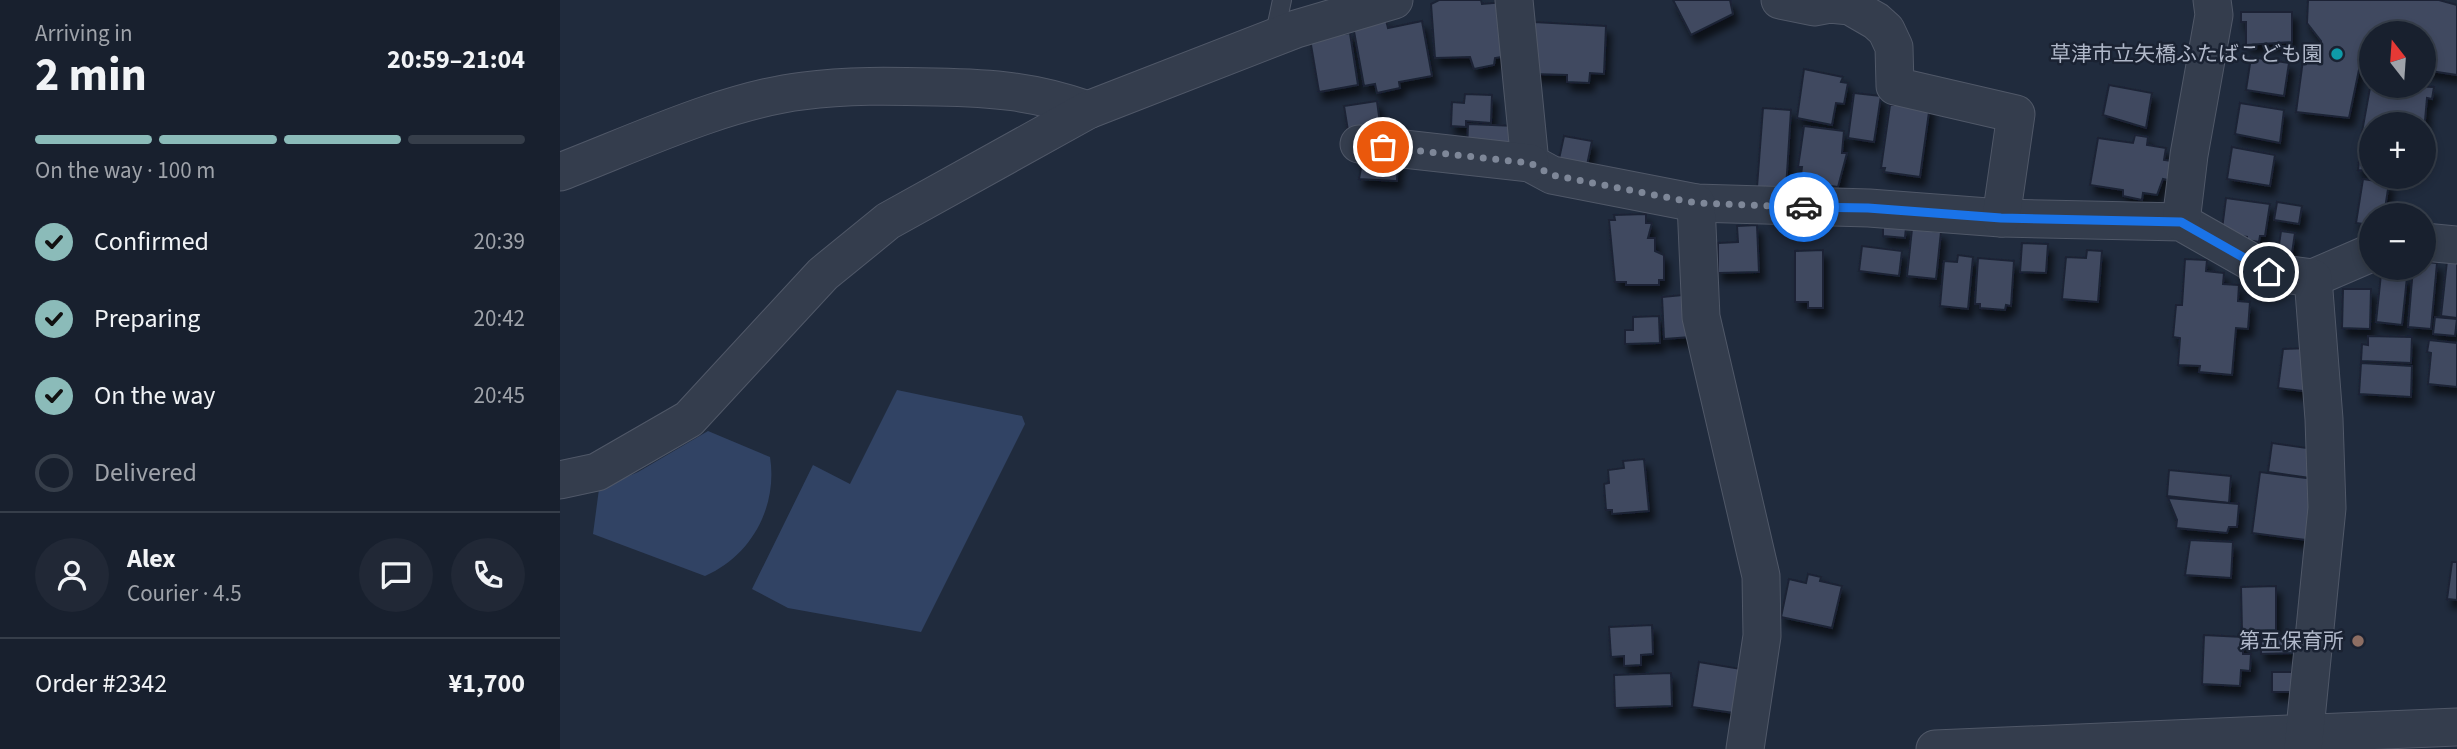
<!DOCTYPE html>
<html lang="en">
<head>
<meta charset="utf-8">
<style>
  body { margin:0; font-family:"Source Sans 3","Noto Sans JP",sans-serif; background:#212836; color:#f1f3f6; height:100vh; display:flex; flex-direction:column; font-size:26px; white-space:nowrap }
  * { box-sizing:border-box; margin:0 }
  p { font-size:23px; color:#9fa3aa }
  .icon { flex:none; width:38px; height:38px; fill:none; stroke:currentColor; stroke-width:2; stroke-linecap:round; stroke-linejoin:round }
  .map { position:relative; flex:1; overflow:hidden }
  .side { display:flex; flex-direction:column; background:#18202e; width:560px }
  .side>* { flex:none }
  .needle { width:46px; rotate:343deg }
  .tools { position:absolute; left:1799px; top:21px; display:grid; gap:14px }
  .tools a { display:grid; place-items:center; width:77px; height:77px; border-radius:50%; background:#18202e; box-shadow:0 4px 10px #0003,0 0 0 2px #363e4a; font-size:35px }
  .pin { position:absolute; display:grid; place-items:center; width:60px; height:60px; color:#fff; margin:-30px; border:4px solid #fff; border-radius:50%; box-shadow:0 2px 7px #0007 }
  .courier { position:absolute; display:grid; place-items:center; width:70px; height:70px; margin:-35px; border:5px solid #1a73e8; border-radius:50%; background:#fff; color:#222; box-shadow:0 2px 9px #0007 }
  .head em { font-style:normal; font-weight:700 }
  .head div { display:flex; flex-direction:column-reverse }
  .head { display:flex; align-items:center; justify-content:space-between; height:119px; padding:0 35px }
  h1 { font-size:46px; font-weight:700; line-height:52px }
  .bar { display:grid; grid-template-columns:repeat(4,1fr); gap:10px 7px; align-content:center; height:84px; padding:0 35px }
  .bar i { height:9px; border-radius:5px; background:#363e4a }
  .bar .selected { background:#8bbbb9 }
  .bar p { grid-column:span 4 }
  .line { display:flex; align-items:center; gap:18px; padding:0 35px; border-top:2px solid #363e4a }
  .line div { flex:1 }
  .round { display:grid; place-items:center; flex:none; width:74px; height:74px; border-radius:37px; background:#212836 }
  ol { padding:0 35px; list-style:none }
  li { display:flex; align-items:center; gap:21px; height:77px }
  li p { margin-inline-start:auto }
  li .icon { padding:7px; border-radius:50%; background:#8bbbb9; color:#111; stroke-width:4 }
  li:last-child { color:#9fa3aa }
  li i { width:38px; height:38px; border:4px solid #363e4a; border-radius:50% }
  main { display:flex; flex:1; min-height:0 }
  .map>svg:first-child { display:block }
</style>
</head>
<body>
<main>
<section class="side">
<div class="head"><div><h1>2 min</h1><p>Arriving in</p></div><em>20:59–21:04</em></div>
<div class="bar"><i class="selected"></i><i class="selected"></i><i class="selected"></i><i></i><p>On the way · 100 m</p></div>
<ol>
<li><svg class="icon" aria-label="check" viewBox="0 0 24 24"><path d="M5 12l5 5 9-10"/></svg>Confirmed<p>20:39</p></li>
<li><svg class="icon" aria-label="check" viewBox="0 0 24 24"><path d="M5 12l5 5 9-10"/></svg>Preparing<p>20:42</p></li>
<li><svg class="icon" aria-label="check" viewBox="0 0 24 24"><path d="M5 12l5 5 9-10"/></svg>On the way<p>20:45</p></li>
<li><i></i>Delivered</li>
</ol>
<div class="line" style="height:126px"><a class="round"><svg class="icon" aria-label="person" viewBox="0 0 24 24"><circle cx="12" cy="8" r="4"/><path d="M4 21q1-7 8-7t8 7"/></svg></a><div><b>Alex</b><p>Courier · 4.5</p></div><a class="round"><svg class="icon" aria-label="chat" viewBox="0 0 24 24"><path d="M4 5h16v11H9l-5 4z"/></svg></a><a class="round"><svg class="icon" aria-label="phone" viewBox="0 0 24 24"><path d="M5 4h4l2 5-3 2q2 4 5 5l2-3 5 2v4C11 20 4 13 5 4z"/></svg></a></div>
<div class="line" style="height:91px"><div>Order #2342</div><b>¥1,700</b></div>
</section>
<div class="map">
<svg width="1897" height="749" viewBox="0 0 1897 749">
  <defs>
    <filter id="shadow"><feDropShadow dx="4.5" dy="8" stdDeviation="3.5" flood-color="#0009"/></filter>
  </defs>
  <rect width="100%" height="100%" fill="#202b3d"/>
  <!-- water -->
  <g fill="#314364">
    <path d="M337,390l125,26 3,8 -104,208 -133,-24 -36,-19 61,-124 37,19z"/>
    <path d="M148,431l62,26c8,50 -19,99 -65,119l-112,-42 6,-45 39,-17z"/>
  </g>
  <!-- building -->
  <g fill="#3f4a60" stroke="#1c2434" stroke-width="2" filter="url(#shadow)">
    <path d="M879,0h42l1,4 23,-2 2,54 -12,2 -1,7 -20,4 -4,-12 -35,1 -4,-54z"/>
    <path d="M1113,0h57l3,14 -42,21z"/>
    <path d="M1748,0h131l18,5v70l-33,-5v-37h-53v28l-10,-1 -12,58 -53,-6 9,-67 16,3v-7l-14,-18z"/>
    <path d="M1681,12h51v30l-46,3v-23h-5z"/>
    <path d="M826,20l2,8 34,-7 10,55 -33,6 1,6 -23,5 -2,-9 -11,2 -11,-60z"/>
    <path d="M974,22l72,4 -2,48 -14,-1 -1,10 -22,-1v-7l-35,-1z"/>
    <path d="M790,33l8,52 -39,7 -9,-53z"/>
    <path d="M1691,57l38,6 -5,33 -38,-6z"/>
    <path d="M1244,69l39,8 -2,5 7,1 -4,21 -8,-1 -4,22 -35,-7z"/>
    <path d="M1811,82v4l36,6 1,-6 26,1 -2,12 -5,-1 -3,34v-8h-53v9l-9,-1z"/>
    <path d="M1549,85l43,8 -6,35 -43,-13z"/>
    <path d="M1294,93l27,3 -7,46 -26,-4z"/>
    <path d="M905,94l27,1 -1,28 -25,-2v6l-15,-1 1,-24 12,1z"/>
    <path d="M1336,100l34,5 -10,72 -36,-5 1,-4h-4l9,-63h5z"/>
    <path d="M817,101l5,37 -32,5 -6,-37z"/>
    <path d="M1680,103l44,7 -4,33 -45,-9z"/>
    <path d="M1203,108l28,2 -5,79 -29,-2z"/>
    <path d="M908,124l48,2 -1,28 -48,-2z"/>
    <path d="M1244,126l40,5 -2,22h5l-9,34 -38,-5 2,-15h-4z"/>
    <path d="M1575,135l13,2 -1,8 19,3 -2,12 15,2 -3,20 -13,-3 -6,16 -14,-2 -1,7 -19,-4v-6l-33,-5 8,-47 35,5z"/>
    <path d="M1004,136l28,5 -5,24 -28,-6z"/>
    <path d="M1801,145l10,1v25l-13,-1z"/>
    <path d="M1672,147l43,8 -5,31 -43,-7z"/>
    <path d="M804,151l34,9 -1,21 -38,-2z"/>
    <path d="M1803,179l26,4 -5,32h-13v10l-15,-2z"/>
    <path d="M1666,198l44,6 -5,32h-5l-1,6 -12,-2v-3l-16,-2 -9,-6z"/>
    <path d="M1717,202l25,4 -3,18 -25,-4z"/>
    <path d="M1086,214v9h6l-4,15h7v13l9,4v25h-5v5h-33v-3h-11l-6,-62h6l-1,-5z"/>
    <path d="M1197,225l2,47 -41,1v-30l20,-1 -1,-16z"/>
    <path d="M1323,225l23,2 -1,11 -22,-2z"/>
    <path d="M1352,229l29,3 -5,47 -29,-3z"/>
    <path d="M1721,231l14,2 -4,27 -14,-2z"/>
    <path d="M1462,243l26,1 -2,29 -26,-1z"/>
    <path d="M1302,246l40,5 -3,25 -40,-5z"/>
    <path d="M1263,250v58h-15v-6h-13v-51z"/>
    <path d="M1527,250l15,1 -4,51 -36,-3 4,-42 20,1z"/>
    <path d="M1398,255l15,2 -5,52 -28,-3 4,-45 13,1z"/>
    <path d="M1418,258l36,3 -3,45 -5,-1 -1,5 -25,-2v-4h-5z"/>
    <path d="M1625,259l22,1 -1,11 18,2 -1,11 16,1 -1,16 12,1 -2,27 -12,-1 -4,47 -33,-3 1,-6 -22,-1 2,-27 -7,-1 3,-32h6z"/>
    <path d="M1887,261l10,1v56l-16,-2z"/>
    <path d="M1866,262l11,1 -6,66 -23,-2 5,-59 12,1z"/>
    <path d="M1821,274l26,3 -5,48 -26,-3z"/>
    <path d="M1783,289h28l-1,40 -28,-1z"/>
    <path d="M1123,295l8,42 -27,2 -2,-42z"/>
    <path d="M1099,316l1,27 -35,1v-14h8v-13z"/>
    <path d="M1875,317l22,2 -2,17 -22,-2z"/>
    <path d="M1808,336l44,1 -1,26 -50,-2 1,-17 6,1z"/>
    <path d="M1869,340l28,3v44l-29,-3 3,-31 -4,-1z"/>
    <path d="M1749,348l2,44 -33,-4 5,-39z"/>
    <path d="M1801,363l51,3 -1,31 -52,-3z"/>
    <path d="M1712,443l42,6 -4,29 -42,-6z"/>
    <path d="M1084,459l5,52 -37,3v-4h-6l-2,-26 5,-1 -1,-13 16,-2 -1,-7z"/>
    <path d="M1609,470l62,6 -2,27 -62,-7z"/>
    <path d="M1700,472l54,7 -8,61 -54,-7z"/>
    <path d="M1608,498l71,6 -2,23h-8l-2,6 -51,-5 1,-8z"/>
    <path d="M1630,540l43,2 -2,36 -46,-3z"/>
    <path d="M1892,562h5v38l-10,-1z"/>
    <path d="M1248,574l13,3 -1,4 22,5 -10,42 -51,-11 8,-38 17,4z"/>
    <path d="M1716,586v44l-34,1 -1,-44z"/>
    <path d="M1092,625l1,29 -12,1v10l-17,1v-10l-13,1 -2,-30z"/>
    <path d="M1644,635l39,2v17h8l-1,17 -9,-1 -1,16 -38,-2z"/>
    <path d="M1736,636v17l-35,1v-17z"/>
    <path d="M1139,662l42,7 -7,44 -42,-6z"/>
    <path d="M1712,672h23l1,20h-24z"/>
    <path d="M1111,673l1,33 -57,2 -1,-33z"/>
  </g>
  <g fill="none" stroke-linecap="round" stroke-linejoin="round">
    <!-- service casing -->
    <g stroke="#505868" stroke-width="20">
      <path id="service" d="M714,38l8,-38"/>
    </g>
    <!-- minor casing -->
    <g stroke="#505868" stroke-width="39">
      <g id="minor">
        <path d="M954,0l16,163 22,12 144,28 173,5 132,10 180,4 88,50 44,6 58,-25"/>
        <path d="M1220,0l34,7 16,-3 20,2 26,15 10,9 8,17 1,39 121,28 -15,104"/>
        <path d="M799,144l171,19"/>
        <path d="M0,172c73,-28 166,-72 243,-81 44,-6 89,-5 133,-4 57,1 97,4 152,23"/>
        <path d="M1136,203l5,114 60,259 1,60 -17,113"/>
        <path d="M1621,222l8,-67 25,-140 -2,-15"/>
        <path d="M1864,242l33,3"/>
        <path d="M0,480l37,-8 92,-53 134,-145 65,-53 200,-111 208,-81 98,-29"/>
        <path d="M1375,749l522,-22"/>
        <path d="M1743,749l24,-241 -3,-89 -11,-141"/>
      </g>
    </g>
    <!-- service -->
    <use href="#service" stroke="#343d4d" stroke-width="18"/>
    <!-- minor -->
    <use href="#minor" stroke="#343d4d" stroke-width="37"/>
  </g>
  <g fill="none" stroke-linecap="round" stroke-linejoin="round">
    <!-- done -->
    <path stroke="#7e8798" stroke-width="7" stroke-dasharray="0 12.6" d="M823,147l147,16 22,12 144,28 108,4"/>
    <!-- route -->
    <path stroke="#1a73e8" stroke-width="9" d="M1244,207l64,1 133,10 180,4 88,50"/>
  </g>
  <!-- markers -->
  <circle fill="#0f9aa8" stroke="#1a2232" stroke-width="2.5" cx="1777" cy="54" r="7"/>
  <circle fill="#8d6e63" stroke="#1a2232" stroke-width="2.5" cx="1798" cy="641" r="7"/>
  <g text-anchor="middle" stroke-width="5" stroke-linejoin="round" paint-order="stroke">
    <!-- poi labels -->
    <g font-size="21" fill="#b0b8c9" stroke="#1a2232" text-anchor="end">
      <text x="1763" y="61">草津市立矢橋ふたばこども園</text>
      <text x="1784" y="648">第五保育所</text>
    </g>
  </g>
</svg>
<div class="tools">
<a><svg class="needle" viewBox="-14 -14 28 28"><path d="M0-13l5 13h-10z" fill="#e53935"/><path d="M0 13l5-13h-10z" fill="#9fa3aa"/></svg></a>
<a>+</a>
<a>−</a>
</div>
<div class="pin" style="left:823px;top:147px;background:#ea580c"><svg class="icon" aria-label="bag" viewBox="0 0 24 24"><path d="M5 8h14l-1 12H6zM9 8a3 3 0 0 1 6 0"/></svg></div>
<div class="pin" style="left:1709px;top:272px;background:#1f2937"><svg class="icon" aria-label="home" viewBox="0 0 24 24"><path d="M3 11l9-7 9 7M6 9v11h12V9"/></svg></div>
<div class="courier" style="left:1244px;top:207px"><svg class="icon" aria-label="car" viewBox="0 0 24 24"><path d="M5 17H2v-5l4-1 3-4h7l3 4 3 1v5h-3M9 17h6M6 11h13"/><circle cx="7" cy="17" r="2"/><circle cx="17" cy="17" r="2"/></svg></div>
</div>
</main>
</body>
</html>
